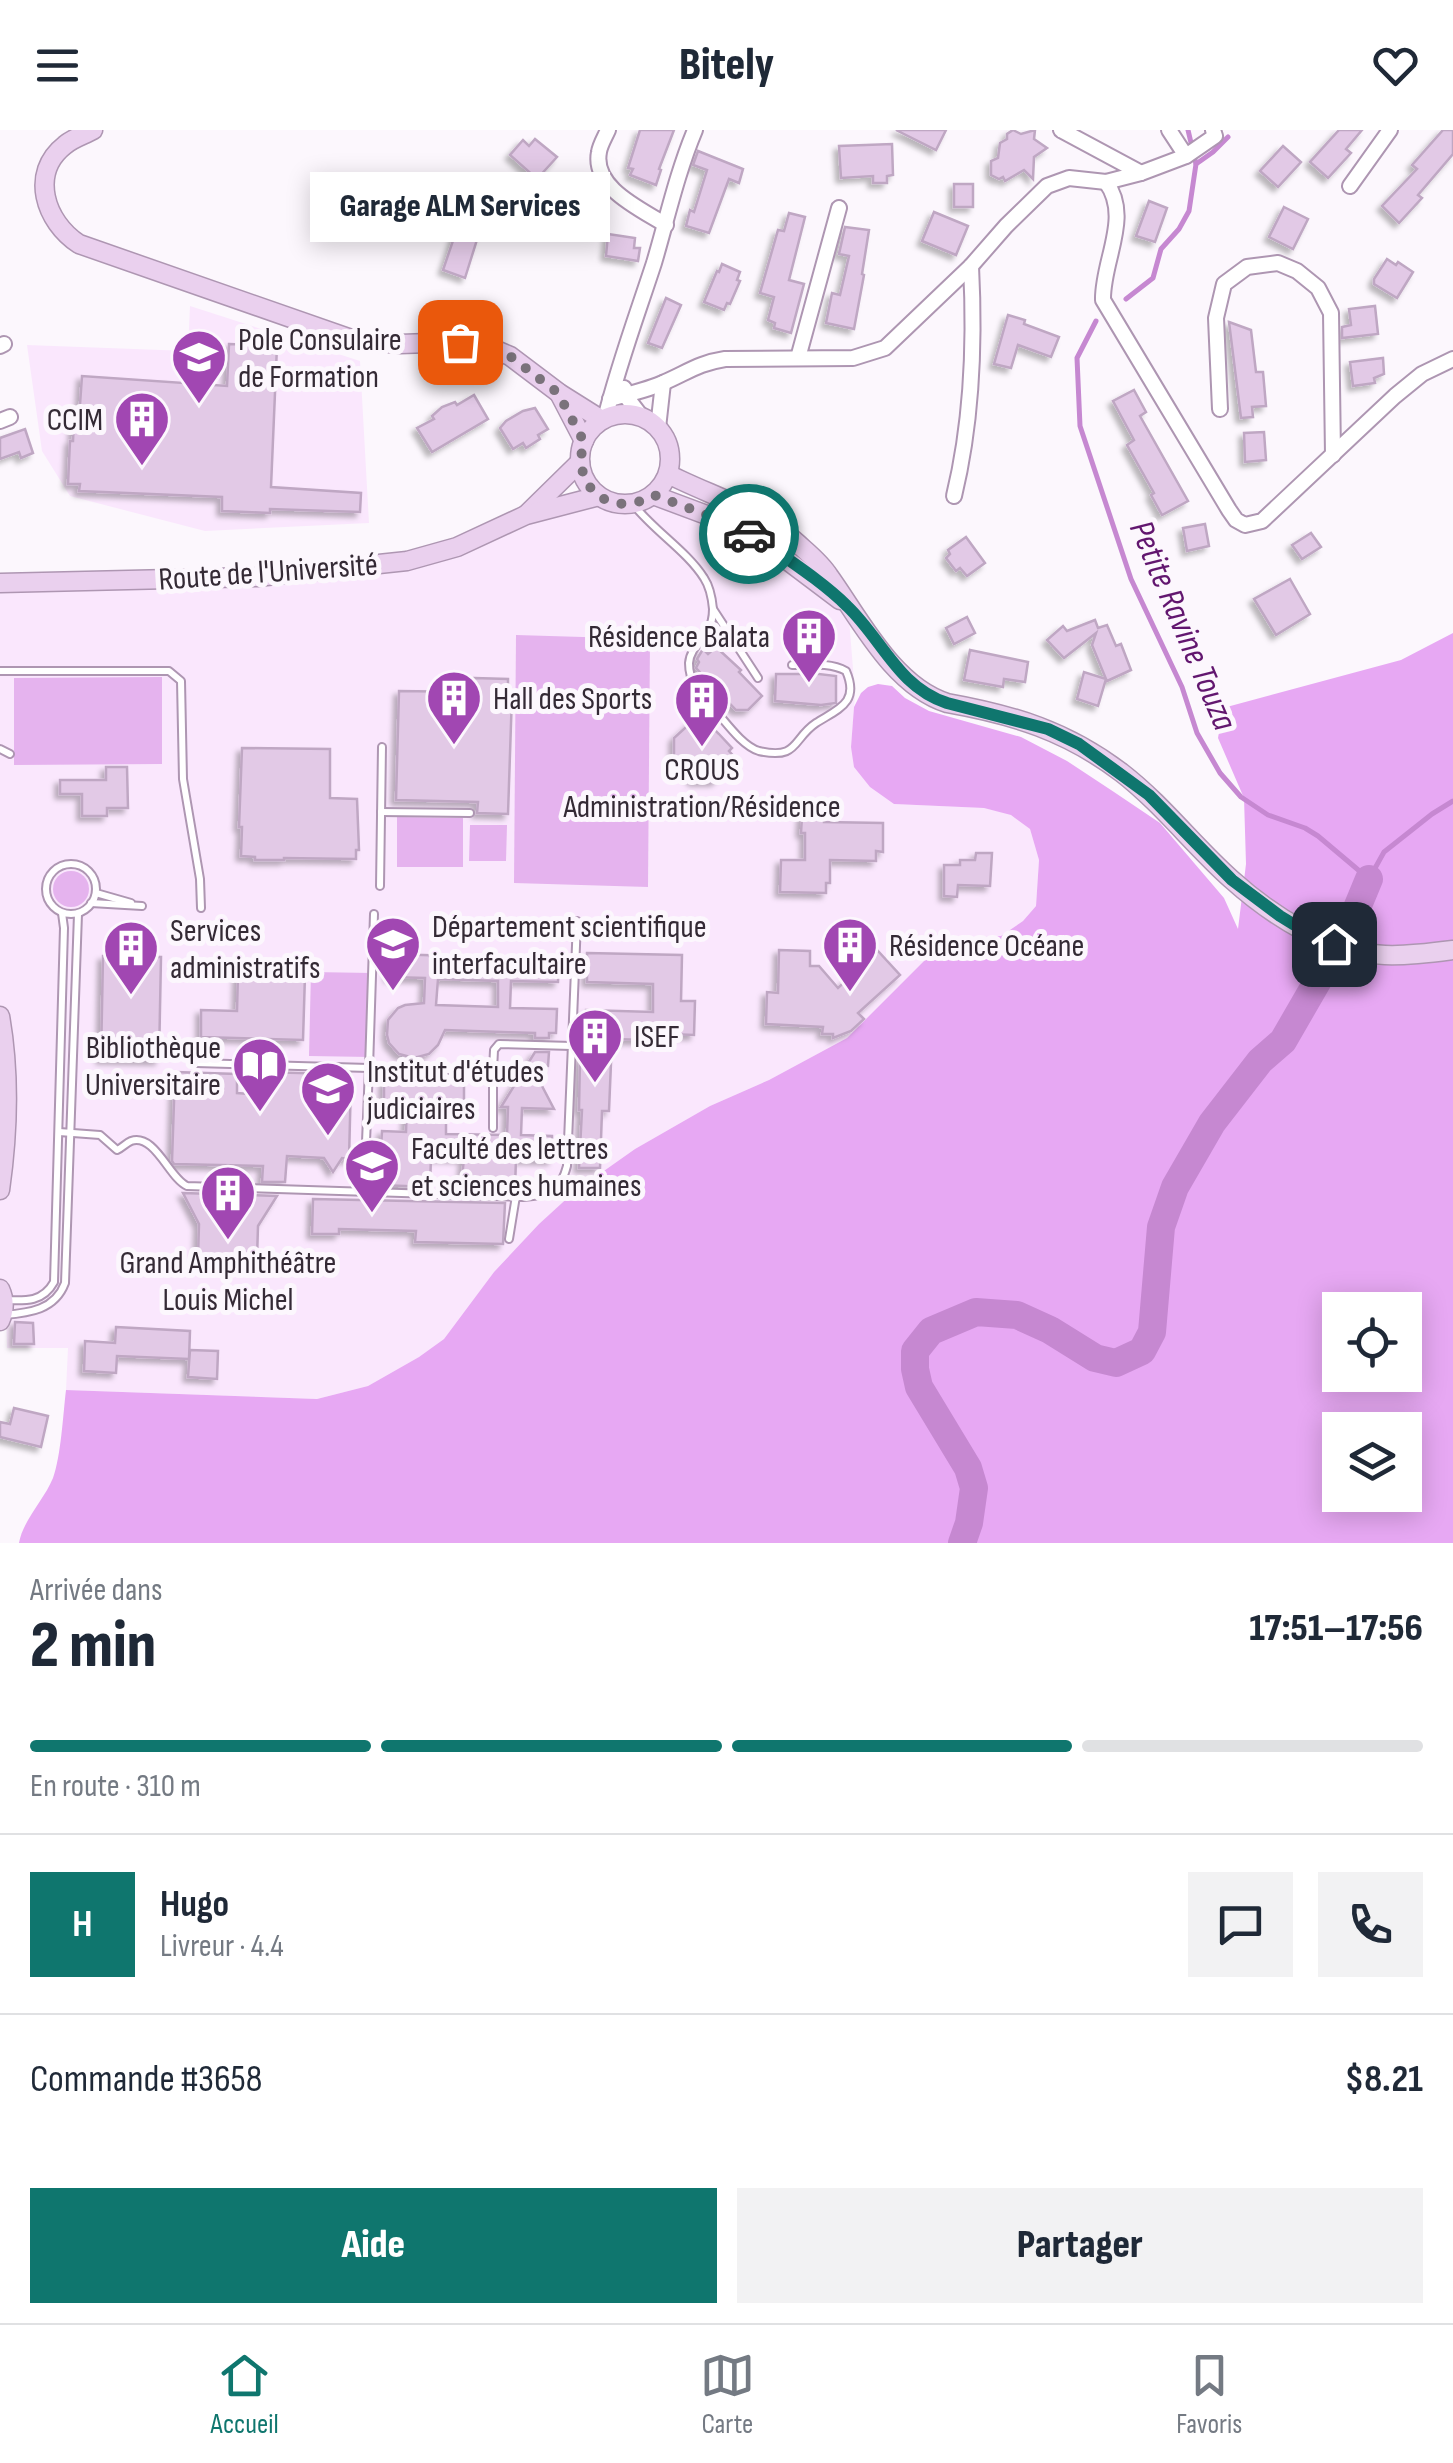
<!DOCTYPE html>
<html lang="fr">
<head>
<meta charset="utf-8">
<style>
  body { margin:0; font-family:"Sofia Sans Condensed",sans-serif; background:#f2f2f3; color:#1f2937; height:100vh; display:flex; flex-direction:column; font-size:38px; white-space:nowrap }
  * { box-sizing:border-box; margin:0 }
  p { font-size:32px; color:#747a83 }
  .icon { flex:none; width:55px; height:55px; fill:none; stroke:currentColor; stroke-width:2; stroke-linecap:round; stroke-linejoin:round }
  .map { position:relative; height:1413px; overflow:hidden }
  .panel { display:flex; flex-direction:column; background:#fff; flex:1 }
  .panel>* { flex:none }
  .buttons { position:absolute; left:1322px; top:1162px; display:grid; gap:20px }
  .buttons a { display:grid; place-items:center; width:100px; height:100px; border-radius:0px; background:#fff; box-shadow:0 5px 25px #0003; font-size:50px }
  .pin { position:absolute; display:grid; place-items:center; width:85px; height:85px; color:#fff; margin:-42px; border-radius:20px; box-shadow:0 5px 15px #0006 }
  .courier { position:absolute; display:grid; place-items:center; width:100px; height:100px; margin:-50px; border:8px solid #0f766e; border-radius:50%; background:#fff; color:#222; box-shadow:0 2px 12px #0007 }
  .bubble { position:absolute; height:70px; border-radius:0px; background:#fff; box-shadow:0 5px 25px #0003; font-size:32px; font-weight:800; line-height:70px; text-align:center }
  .overview em { font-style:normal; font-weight:800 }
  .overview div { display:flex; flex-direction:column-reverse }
  .overview { display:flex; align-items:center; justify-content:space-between; height:170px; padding:0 30px }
  h1 { font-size:65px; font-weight:800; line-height:75px }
  .bar { display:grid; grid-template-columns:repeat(4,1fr); gap:15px 10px; align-content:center; height:120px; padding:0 30px }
  .bar i { height:12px; border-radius:8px; background:#e0e1e3 }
  .bar .current { background:#0f766e }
  .bar p { grid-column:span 4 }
  .line { display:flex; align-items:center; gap:25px; padding:0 30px; border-top:2px solid #e0e1e3 }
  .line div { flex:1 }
  .round { display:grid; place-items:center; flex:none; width:105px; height:105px; border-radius:0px; background:#f2f2f3 }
  .cta { display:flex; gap:20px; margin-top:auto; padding:20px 30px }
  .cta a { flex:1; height:115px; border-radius:0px; background:#0f766e; color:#fff; font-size:40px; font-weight:800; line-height:115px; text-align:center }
  .cta a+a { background:#f2f2f3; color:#1f2937 }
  header { display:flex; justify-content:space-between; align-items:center; height:130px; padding:0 30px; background:#fff; font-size:45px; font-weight:800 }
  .tabs { display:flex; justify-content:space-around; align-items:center; height:140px; border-top:2px solid #e0e1e3; background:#fff; font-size:28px; color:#747a83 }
  .tabs a { display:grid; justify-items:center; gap:5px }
  .tabs .current { color:#0f766e }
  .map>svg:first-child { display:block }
</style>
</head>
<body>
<header><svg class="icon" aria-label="menu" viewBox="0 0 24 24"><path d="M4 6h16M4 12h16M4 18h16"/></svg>Bitely<svg class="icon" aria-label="heart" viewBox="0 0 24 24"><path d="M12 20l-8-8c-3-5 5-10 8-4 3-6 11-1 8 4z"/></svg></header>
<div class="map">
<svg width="1453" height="1413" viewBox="0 0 1453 1413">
  <defs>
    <filter id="shadow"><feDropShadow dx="-4.5" dy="4.5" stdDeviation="2.5" flood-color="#0004"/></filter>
  </defs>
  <rect width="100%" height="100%" fill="#fcf7fd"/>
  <!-- built -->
  <g fill="#fae7fd">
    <path d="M190,176l170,55 9,162 -164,8 -135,-35 -28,-45 -15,-106 161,6z"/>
    <path d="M653,365l75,28 120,83 7,88 -4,54 43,56 90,4 27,6 19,15 9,31 -3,46 -13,15 -22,15 -16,1 -59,22 -79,79 -78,42 -59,26 -75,43 -61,43 -35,32 -45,48 -50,67 -25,18 -51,29 -51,13 -251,-9 2,-42h-61l-1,-35 -6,-24v-697l256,-15 151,-16 119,-46 80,-15 18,5 9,-1z"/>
  </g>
  <!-- green -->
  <g fill="#e5b3ee">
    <path d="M516,505l134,4 -2,248 -134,-4z"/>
    <path d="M162,547v87l-148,1v-87z"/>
    <path d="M397,687l66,1v49h-66z"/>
    <path d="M470,695h37l-1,36h-37z"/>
    <circle cx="71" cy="759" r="18"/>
    <path d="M311,842l61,1 -2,84 -61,-1z"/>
  </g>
  <!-- forest -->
  <path fill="#e7a8f3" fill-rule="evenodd" d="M1453,503v910h-1434c4,-23 25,-43 34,-65 8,-22 10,-63 13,-88l251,9 51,-13 51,-29 25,-18 50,-67 45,-48 35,-32 61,-43 75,-43 59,-26 78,-42 79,-79 28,-14 31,-8 16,-1 22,-15 13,-15 3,-46 -9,-31 -19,-14 -27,-7 -90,-4 -24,-17 -16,-20 -3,-20 3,-40 7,-14 7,-6 10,-3 14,2 13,12 24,13 92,26 46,24 47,31 46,31 64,75 14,31 8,-65 -2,-66 -26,-60 5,-30 178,-48zM1340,1180h65v65h-65zM1340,1300h65v65h-65z"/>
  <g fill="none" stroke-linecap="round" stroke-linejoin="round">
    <!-- stream -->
    <g stroke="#c688d1" stroke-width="5">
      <path d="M1188,0l8,34"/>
      <path d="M1126,169l27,-21 8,-29 18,-20 10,-18 7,-47 17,-12 15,-15"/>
      <path d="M1096,191l-19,37 3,68 51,153 51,108 15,46 23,40 21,24 27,18 37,13 13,8 51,43 15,-27 48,-38 21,-13"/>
    </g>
    <!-- river -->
    <g stroke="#c688d1" stroke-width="28">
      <path d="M1357,778l12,-29"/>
      <path d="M962,1413l7,-20 5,-35 -6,-20 -49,-81 -4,-18v-18l16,-20 45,-19 41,3 33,15 45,28 21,5 26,-12 10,-19 9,-105 14,-40 37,-64 48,-62 23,-20 41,-71"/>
    </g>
  </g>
  <!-- building -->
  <g fill="#e2c9e6" stroke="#bfa7c3" stroke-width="2.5" fill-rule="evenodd" filter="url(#shadow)">
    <path d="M640,0h34l-15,39 2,1 -5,15 -26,-10 3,-6 -5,-1z"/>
    <path d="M896,0h50l-10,20z"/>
    <path d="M1013,0l8,4 14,-4 -1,9 13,9 -13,9 -1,22 -9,-9 -19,11 -2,-4 -4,2 -8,-4v-14l7,-3 2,-15 7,-4v-5z"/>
    <path d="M1339,0h23l-16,19 5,4 -23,25 -18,-16z"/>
    <path d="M1443,0h10v24l-35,41 4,3 -23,25 -17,-17 35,-37 -5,-4z"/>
    <path d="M535,9l22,18 -20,22 -27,-24 13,-15 6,6z"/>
    <path d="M892,14l1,31 -6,1v7h-14v-7l-32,2 -2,-32z"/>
    <path d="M1283,16l18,16 -23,25 -18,-16z"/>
    <path d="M698,21l45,18 -4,14 -10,-4 -20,54 -23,-7 4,-16 4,2 13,-42 -14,-5z"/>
    <rect x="954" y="54" width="19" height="23"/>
    <path d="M1149,71l18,7 -12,34 -19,-6z"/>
    <path d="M1284,77l24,12 -15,30 -24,-12z"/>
    <path d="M934,82l34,14 -12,29 -34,-14z"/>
    <path d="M789,83l16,4 -16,63 15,4 -13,49 -17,-5 1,-5 -7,-3 6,-23 -14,-4 18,-63 6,1z"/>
    <path d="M459,93l21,7 -15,48 -22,-8z"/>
    <path d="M845,97l24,3 -7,44 2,1 -10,54 -28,-6 6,-30 8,2 9,-39 -10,-2z"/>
    <path d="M608,104l27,4 -1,10h6l-2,13 -32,-5z"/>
    <path d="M1387,129l9,6 2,-3 15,10 -16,26 -23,-14v-5z"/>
    <path d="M722,134l18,8 -3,8 3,1 -10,23 -3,-1 -3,7 -20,-8 13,-31 2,1z"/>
    <path d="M666,168l15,7 -19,43 -14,-5z"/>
    <path d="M1375,176l3,28 -36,4v-11l9,-2 -2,-16z"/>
    <path d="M1008,185l17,5 -1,4 35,13 -8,20 -33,-12 -7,23 -17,-4z"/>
    <path d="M1229,192l22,8 5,42h7l3,34 -14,1 1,10 -12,1z"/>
    <path d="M229,214l48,2 -6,141 90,6 -1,19 -90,-3v4l-48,-2v-14l-143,-6 1,-7h-12l2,-43h3l1,-22h5l3,-43 145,10z"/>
    <path d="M1383,228l1,16 -10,4 1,5 -22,3 -3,-24z"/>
    <path d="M1134,260l12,22 -6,4 48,85 -26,14 -11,-20 3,-2 -27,-48 7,-5 -21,-39z"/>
    <path d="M474,265l14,24 -56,33 -15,-24 17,-9 -2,-3 10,-9 13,-5 2,3z"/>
    <path d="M535,278l13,21 -10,6 2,4 -14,9 -3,-5 -10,6 -13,-21 6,-7 17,-10z"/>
    <path d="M25,299l8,24 -12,5 -2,-6 -19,7v-21z"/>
    <path d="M1264,302l2,28 -21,2 -1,-29z"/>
    <path d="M1205,394l4,22 -22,5 -4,-23z"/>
    <path d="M1311,403l10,14 -19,12 -10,-14z"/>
    <path d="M966,407l19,26 -18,13 -7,-8 -4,3 -10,-13 4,-4 -2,-4z"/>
    <path d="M1290,449l20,35 -34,21 -22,-36z"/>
    <path d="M967,487l8,16 -21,11 -8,-16z"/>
    <path d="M1095,490l3,8 9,-3 9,21 5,-2 10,26 -24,11 -1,-2 -8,27 -21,-7 7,-27 22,7 -14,-34 4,-12 -32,25 -17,-18 16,-14 4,5z"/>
    <path d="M716,517l25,23 -2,2 23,24 -14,14h-12l-40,-42 3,-6 -2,-3 6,-10 5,5z"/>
    <path d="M970,520l58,12 -3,20 -21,-3 -1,8 -39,-7z"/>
    <path d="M802,542l34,4v27l-15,2 -46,-4 1,-27h26z"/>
    <path d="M474,548l34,1v15h4l-4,120 -31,-1 1,-11 -82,-2 3,-109 74,1z"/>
    <path d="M697,587l10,10 3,-2 9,9 13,14 -3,3 9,10 -23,20h-21l-20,-22v-21z"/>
    <path d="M242,618l88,1v49l27,1 2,51h-3v9l-72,-1v2h-29v-3l-14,-1 1,-29h-3z"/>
    <path d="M106,637h21l1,41h-21v8h-25v-22h-22v-14h46z"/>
    <path d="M805,683h19v9l59,1v29l-7,-1v10l-46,-1v23h-4v10l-46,-1 1,-32h24v-27h-4l1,-17h3z"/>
    <path d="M976,723h16l-2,33 -32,-1 -1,12 -13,-1v-31h16v-5h15z"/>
    <path d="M779,820l31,1v15h9l19,22 40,-37 22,24 -42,38 6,6 -13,12 -18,7v-4h-11l1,-7 -57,-3 1,-32 11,1z"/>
    <path d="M587,823l95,2 -1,46h14l-1,34 -24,-1v3h-20v3l-38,-1 -3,72h-7l-2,57h-21l3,-58h-3l1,-52h5l1,-48 67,2v-28l-66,-2z"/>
    <path d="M389,824l170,5 -1,23 -47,-1 -1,27 47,1 -1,24h-7v5h-14v-5l-90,-3 -7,15 -9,9 -15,4 -15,-4 -10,-11 -2,-8 1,-15 10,-12 7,-3 19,-2 1,-25 -36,-1zM438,849l60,2v26l-62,-2z"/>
    <path d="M103,826l58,1 -2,103 -58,-1z"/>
    <path d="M238,843l67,2 -2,65 -102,-3v-27l36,1z"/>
    <path d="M535,922h14l-1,14 -17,-1 23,44 -32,-1 -1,27 31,1v24l-36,-1 -1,29h-54l3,-30 -33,-1 -1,30 -51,-2 3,-54 24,1 1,-28h-23v-23l80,2v23l-18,-1v29l61,1 1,-28h-7z"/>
    <path d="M175,942l62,2v19l26,2v-23l73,2v6h15l-2,79 -7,-1 -9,14 -9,-14 -37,-2 -2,26h-23l1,-16 -89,-2 -2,-3z"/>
    <path d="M183,1063l94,3 -19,30 -1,33h-20l-3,5 -14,-2 -2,-4h-20l1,-34z"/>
    <path d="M313,1069l192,4 -2,41 -88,-2 1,-11 -77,-2v5h-27z"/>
    <path d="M15,1192l18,1 1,21h-20z"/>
    <path d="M116,1197l74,4 -1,28 -72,-3 -1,17 -32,-2 1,-30 30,2z"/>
    <path d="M190,1220l28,1 -1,28 -29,-2z"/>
    <path d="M14,1278l34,8 -7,31 -41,-10v-15l10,2z"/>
  </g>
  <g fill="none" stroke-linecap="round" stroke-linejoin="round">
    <!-- lane casing -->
    <g stroke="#ae96b2" stroke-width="10">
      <g id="lane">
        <path d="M633,374c21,27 54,47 71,74 6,9 8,20 9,31l45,69"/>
        <path d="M713,479c0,8 -1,14 -5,22 -7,11 -18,18 -19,32 0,21 12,32 25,46 12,13 28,37 45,42 40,9 33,-12 57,-28 22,-14 44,-20 30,-52 -16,-9 -37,-6 -54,-6"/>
        <path d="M0,541h169l12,10 2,98 17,100 1,29"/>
        <path d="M0,619l10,5"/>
        <path d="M381,682l89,1"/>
        <circle cx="71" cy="759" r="25"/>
        <path d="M380,756l2,-139"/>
        <path d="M96,763l35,10"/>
        <path d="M91,773l51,3"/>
        <path d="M374,784l-5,154 124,3 1,-21 5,-6 73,2"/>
        <path d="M196,933l173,5 -5,123"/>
        <path d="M493,998v-57"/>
        <path d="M59,1002l41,3 17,15c5,-2 9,-7 14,-9 24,-8 38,37 56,45l336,11c25,-2 37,-4 44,-31l10,-245"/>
        <path d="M509,1109l7,-43"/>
        <path d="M5,1170c21,1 38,2 49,-18l10,-354 -2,-15"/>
        <path d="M4,1185c25,-2 51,-5 61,-32l13,-369"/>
      </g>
    </g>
    <!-- street casing -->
    <g stroke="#ae96b2" stroke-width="18">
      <g id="street">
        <path d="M608,0c-3,7 -8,15 -9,22 -7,36 42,57 67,73"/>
        <path d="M1061,0l80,43"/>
        <path d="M1169,0l17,26"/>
        <path d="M1106,52c26,35 -4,79 -3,118l126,210 7,10 9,5 17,-4 133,-125 27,-22 31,-15"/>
        <path d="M1350,56l40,-56"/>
        <path d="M0,216l4,-2"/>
        <path d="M798,228l41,-150"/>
        <path d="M624,258l1,7 16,21"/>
        <path d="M610,269c18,-5 38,-9 55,-17 23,-10 34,-19 60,-23l128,-1 32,-10 86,-82 35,-40 41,-40 22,-8 37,4 35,-9 45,-17 29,-20 -2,-6"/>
        <path d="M1220,279l-4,-91 8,-34 23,-17 31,-4 19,8 21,17 13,25 2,142"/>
        <path d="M605,289c13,-53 32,-104 49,-156 13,-44 23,-90 41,-133"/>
        <path d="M0,291l10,-4"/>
        <path d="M658,298l5,-45"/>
        <path d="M954,366c18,-74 21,-154 17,-230"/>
      </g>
    </g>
    <!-- secondary casing -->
    <g stroke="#ae96b2" stroke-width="21">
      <g id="secondary">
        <path d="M93,0c-9,5 -20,8 -28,15 -36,28 -20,77 14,99l275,96 46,4 60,-2 29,5 21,9 49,37 43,27"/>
        <path d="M559,263l25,48"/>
        <circle cx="625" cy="329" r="45"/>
        <path d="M668,344c43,22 94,36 129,69 11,10 24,20 32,33 31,43 64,110 118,127 67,12 120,28 175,70 40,31 71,72 109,106 41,37 97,73 154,76 23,1 45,-2 68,-5"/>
        <path d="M653,365l75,28 31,16 81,61"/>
        <path d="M527,384l53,-52"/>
        <path d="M0,453l257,-6 150,-16 50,-14 69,-32 73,-19"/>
        <path d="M0,886c10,57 8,118 0,174"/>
        <path d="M0,1159c5,11 5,21 0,32"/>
      </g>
    </g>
    <!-- lane -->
    <use href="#lane" stroke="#fff" stroke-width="6"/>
    <!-- street -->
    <use href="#street" stroke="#fff" stroke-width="14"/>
    <!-- secondary -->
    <use href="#secondary" stroke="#ead0ee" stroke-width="18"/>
  </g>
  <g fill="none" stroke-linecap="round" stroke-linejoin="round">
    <!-- done -->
    <path stroke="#7a727b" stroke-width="10" stroke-dasharray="0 18" d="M460,212l30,6 20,8 48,37 26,49c-14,46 28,78 70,53l74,28 21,11"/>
    <!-- route -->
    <path stroke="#0f766e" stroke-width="12" d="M749,404l10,5c28,20 64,43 88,67 35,33 51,81 100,97l101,26 31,15 70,51 83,85 48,36 26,16 28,12"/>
  </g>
  <!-- icons -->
  <defs>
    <g id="university-pin" transform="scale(2.875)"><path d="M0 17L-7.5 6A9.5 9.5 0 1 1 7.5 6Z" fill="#a147b2" stroke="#fcf7fd"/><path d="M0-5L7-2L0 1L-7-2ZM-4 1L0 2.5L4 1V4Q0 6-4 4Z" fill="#fff"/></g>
    <g id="building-pin" transform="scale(2.875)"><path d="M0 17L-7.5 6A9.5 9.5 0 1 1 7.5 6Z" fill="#a147b2" stroke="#fcf7fd"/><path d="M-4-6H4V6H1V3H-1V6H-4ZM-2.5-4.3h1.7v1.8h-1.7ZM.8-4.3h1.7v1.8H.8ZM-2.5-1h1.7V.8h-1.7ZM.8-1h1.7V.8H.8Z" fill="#fff"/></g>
    <g id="library-pin" transform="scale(2.875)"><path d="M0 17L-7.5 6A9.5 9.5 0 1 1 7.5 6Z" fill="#a147b2" stroke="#fcf7fd"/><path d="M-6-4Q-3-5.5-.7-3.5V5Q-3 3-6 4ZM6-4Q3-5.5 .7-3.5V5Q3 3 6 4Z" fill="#fff"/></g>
  </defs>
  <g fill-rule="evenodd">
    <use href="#university-pin" x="199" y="227"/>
    <use href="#building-pin" x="142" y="289"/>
    <use href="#building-pin" x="809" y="506"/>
    <use href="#building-pin" x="454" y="568"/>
    <use href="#building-pin" x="702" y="570"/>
    <use href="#university-pin" x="393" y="814"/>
    <use href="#building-pin" x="850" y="815"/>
    <use href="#building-pin" x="131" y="818"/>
    <use href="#building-pin" x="595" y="906"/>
    <use href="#library-pin" x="260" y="935"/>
    <use href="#university-pin" x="328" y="959"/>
    <use href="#university-pin" x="372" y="1036"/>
    <use href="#building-pin" x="228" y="1063"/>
  </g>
  <g text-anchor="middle" stroke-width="10" stroke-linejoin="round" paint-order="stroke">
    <!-- poi labels -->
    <g font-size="32" fill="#342a35" stroke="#fcf7fd" text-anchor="start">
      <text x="238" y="220">Pole Consulaire<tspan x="238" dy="37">de Formation</tspan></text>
      <text x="103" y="300" text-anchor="end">CCIM</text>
      <text x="770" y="517" text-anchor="end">Résidence Balata</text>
      <text x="493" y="579">Hall des Sports</text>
      <text x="702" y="650" text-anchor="middle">CROUS<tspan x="702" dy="37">Administration/Résidence</tspan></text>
      <text x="432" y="807">Département scientifique<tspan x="432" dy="37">interfacultaire</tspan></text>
      <text x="170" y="811">Services<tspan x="170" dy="37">administratifs</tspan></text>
      <text x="889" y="826">Résidence Océane</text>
      <text x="634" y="917">ISEF</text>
      <text x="221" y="928" text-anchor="end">Bibliothèque<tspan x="221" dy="37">Universitaire</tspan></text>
      <text x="367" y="952">Institut d'études<tspan x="367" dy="37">judiciaires</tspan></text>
      <text x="411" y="1029">Faculté des lettres<tspan x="411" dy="37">et sciences humaines</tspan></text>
      <text x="228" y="1143" text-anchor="middle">Grand Amphithéâtre<tspan x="228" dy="37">Louis Michel</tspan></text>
    </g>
    <!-- street labels -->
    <g font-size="32" fill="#342a35" stroke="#fcf7fd">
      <text transform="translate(268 441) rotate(-4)" y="11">Route de l'Université</text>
    </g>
    <!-- water labels -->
    <g font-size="35" font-style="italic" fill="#62166f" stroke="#fcf7fd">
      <text transform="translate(1184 495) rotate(67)" y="12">Petite Ravine Touza</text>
    </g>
  </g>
</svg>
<div class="buttons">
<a><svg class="icon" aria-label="locate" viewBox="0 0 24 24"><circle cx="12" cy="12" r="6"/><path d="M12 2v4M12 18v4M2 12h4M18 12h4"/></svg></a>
<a><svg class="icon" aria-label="layers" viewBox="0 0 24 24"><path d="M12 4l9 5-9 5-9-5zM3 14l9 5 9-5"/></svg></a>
</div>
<div class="pin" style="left:460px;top:212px;background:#ea580c"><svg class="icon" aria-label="bag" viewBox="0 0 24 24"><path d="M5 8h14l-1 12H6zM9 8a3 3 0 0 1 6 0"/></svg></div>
<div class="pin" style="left:1334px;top:814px;background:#1f2937"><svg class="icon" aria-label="home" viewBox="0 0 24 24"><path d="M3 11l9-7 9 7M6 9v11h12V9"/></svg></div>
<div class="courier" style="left:749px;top:404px"><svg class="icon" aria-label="car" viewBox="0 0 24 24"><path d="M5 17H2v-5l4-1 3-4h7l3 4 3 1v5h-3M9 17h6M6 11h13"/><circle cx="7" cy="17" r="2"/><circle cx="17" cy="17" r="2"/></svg></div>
<div class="bubble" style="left:310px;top:42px;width:300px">Garage ALM Services</div>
</div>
<section class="panel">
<div class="overview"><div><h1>2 min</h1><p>Arrivée dans</p></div><em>17:51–17:56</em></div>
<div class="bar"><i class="current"></i><i class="current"></i><i class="current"></i><i></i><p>En route · 310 m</p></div>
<div class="line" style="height:180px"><b class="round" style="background:#0f766e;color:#fff">H</b><div><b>Hugo</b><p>Livreur · 4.4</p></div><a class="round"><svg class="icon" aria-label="chat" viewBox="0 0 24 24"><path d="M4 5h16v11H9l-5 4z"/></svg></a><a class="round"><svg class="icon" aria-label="phone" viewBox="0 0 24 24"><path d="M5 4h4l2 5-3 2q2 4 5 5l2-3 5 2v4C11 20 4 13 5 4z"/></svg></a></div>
<div class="line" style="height:130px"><div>Commande #3658</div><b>$8.21</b></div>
<div class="cta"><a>Aide</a><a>Partager</a></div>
</section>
<nav class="tabs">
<a class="current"><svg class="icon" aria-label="home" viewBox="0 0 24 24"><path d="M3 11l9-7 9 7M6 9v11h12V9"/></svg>Accueil</a>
<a><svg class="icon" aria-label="map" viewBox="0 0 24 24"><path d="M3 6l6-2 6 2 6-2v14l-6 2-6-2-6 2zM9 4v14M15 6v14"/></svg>Carte</a>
<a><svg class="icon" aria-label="saved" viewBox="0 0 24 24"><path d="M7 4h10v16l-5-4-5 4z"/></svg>Favoris</a>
</nav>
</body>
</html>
